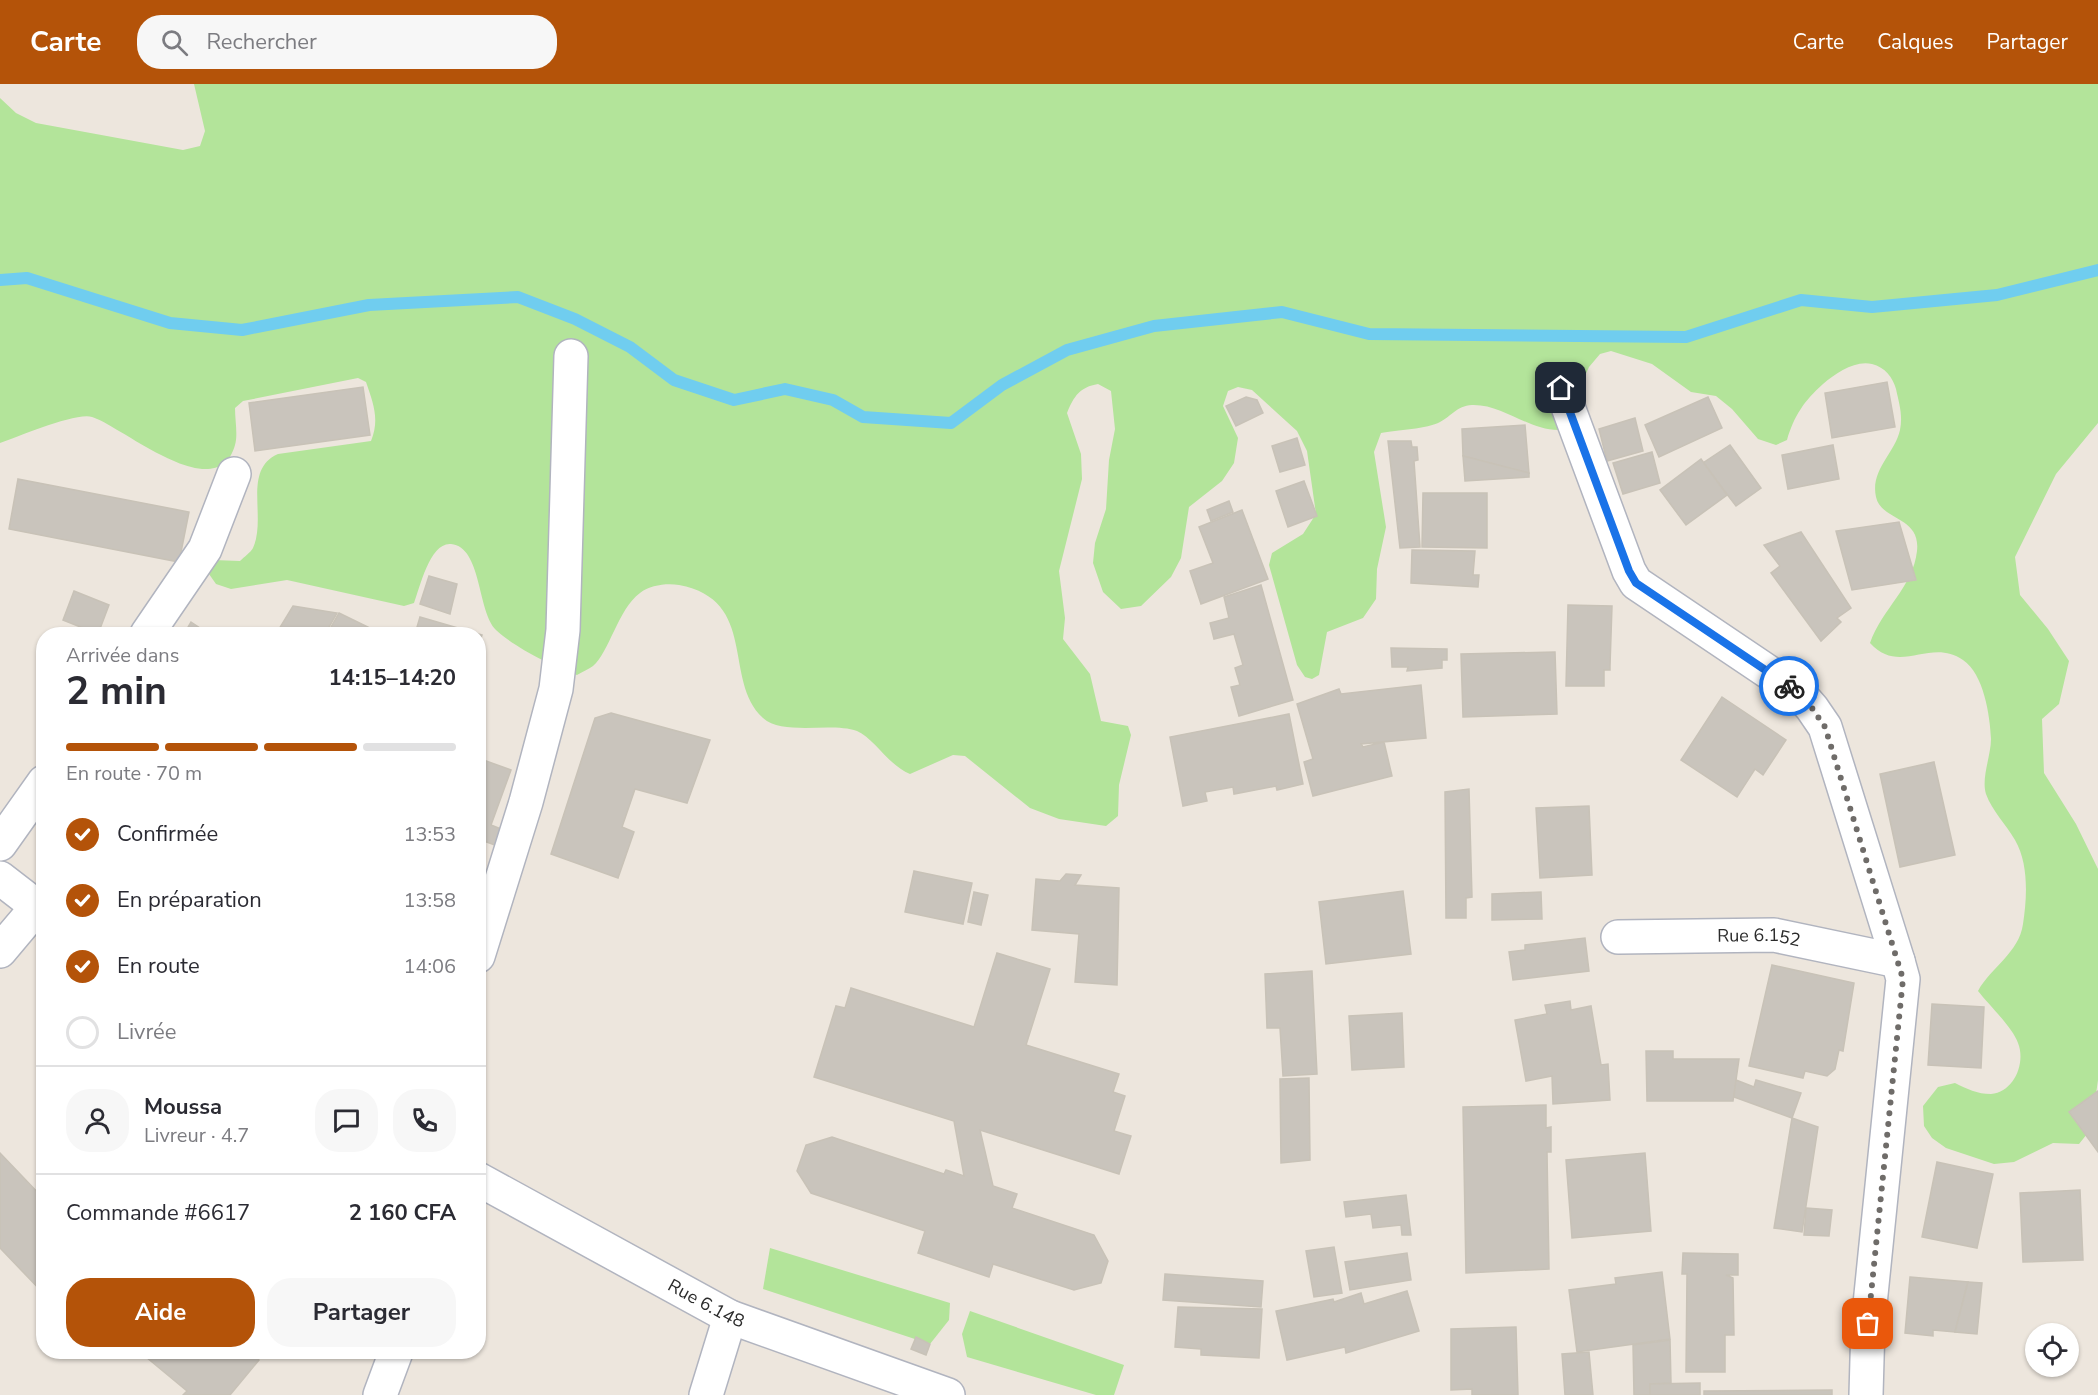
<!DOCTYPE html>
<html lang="fr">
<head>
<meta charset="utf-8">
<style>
  body { margin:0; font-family:"Nunito Sans",sans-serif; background:#f7f7f7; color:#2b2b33; height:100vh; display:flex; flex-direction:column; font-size:22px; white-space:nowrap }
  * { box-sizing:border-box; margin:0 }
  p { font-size:20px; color:#7c7c81 }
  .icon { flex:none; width:33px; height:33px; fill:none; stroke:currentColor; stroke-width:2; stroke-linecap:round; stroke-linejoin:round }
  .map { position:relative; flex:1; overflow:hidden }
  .panel { position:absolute; left:36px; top:543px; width:450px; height:732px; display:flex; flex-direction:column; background:#fff; border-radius:24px; box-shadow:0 2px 4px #0004 }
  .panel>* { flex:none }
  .tools { position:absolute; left:2025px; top:1239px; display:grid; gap:12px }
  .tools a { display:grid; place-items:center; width:54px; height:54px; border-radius:50%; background:#fff; box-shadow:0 2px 4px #0004; font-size:30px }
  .pin { position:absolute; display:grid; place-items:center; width:51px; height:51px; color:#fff; margin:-26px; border-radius:12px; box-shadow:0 3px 9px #0006 }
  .courier { position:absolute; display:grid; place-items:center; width:60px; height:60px; margin:-30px; border:4px solid #1a73e8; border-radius:50%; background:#fff; color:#222; box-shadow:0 2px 8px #0007 }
  .summary em { font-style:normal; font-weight:700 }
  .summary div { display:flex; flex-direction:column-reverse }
  .summary { display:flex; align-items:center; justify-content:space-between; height:102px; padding:0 30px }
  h1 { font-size:39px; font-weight:700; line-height:45px }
  .bar { display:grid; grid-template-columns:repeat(4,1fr); gap:9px 6px; align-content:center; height:72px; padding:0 30px }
  .bar i { height:8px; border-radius:4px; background:#e1e1e2 }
  .bar .selected { background:#b45309 }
  .bar p { grid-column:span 4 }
  .line { display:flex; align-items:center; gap:15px; padding:0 30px; border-top:2px solid #e1e1e2 }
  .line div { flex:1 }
  .round { display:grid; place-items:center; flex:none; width:63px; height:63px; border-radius:24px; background:#f7f7f7 }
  ol { padding:0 30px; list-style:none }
  li { display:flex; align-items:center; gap:18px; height:66px }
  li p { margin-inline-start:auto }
  li .icon { padding:6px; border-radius:50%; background:#b45309; color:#fff; stroke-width:4 }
  li:last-child { color:#7c7c81 }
  li i { width:33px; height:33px; border:3px solid #e1e1e2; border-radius:50% }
  .button { display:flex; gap:12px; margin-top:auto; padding:12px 30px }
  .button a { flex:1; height:69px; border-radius:24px; background:#b45309; color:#fff; font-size:24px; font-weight:700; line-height:69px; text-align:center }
  .button a+a { background:#f7f7f7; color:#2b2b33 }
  header { display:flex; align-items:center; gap:36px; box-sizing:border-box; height:84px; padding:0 30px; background:#b45309; color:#fff }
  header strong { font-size:28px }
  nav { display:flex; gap:33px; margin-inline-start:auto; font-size:21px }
  .search { width:420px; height:54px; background:#f7f7f7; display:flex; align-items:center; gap:15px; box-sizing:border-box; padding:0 21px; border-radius:24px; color:#7c7c81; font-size:22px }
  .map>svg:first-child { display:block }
</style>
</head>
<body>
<header>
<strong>Carte</strong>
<div class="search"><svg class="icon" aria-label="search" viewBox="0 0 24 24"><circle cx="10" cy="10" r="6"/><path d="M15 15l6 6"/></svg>Rechercher</div>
<nav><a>Carte</a><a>Calques</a><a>Partager</a></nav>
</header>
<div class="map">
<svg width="2098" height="1311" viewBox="0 0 2098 1311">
  <rect width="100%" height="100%" fill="#ede6dd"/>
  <!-- green -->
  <g fill="#b3e49a">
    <path d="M194,0h1904v339l-42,51 -41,83 5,38 28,34 21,32 -10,43 -17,15 2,54 32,51 22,45v211l-7,49 -12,15 -26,-1 -39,19 -20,2 -48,-16 -14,-10 -8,-12 -1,-20 15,-19 17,-4c12,6 22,11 36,11 23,-2 35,-31 27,-51 -5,-15 -29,-38 -40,-52 13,-24 41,-38 45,-67 4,-26 6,-60 -8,-84 -9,-16 -23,-29 -29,-46 -5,-16 5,-38 5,-55 -1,-23 -7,-65 -28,-79 -33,-23 -63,16 -93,-17 12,-34 43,-56 47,-92 4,-35 -36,-30 -41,-54 -6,-27 19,-44 24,-67 3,-15 -1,-27 -4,-41 -3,-11 -11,-22 -24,-25 -17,-4 -36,9 -49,20 -19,17 -29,32 -36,56l-11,5 -18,-6 -26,-30 -16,-13 -25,-4 -39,-28 -41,-13 -11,3 -11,13 -29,63c-31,1 -57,-26 -88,-25 -16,1 -20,11 -32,17 -12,7 -44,8 -59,11l-7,19 12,75 -9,42 -1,30 -13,19 -36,14 -8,43 -7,4 -7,-2 -8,-12 -28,-100 3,-12 31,-19 13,-20 -9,-63 -10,-20 -45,-41 -14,-3 -10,4 -5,15 15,32 -4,25 -12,18 -33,26 -8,51 -10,19 -30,29 -20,3 -18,-17 -10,-29 2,-20 11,-34 3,-49 6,-31 -4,-38 -13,-7c-18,3 -24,12 -31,29l14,41 1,25 -23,92 6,47 -2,21 27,35 11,47 27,5 3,9 -12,50 -1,31 -12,10 -47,-7 -29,-11 -65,-52 -12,-1 -43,19c-22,-9 -36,-36 -53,-43 -26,-9 -74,5 -94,-13 -41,-38 -4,-118 -84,-133 -12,-2 -29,0 -39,8 -22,16 -31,60 -47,73 -4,3 -11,6 -16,9 -23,-8 -63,-28 -81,-45 -19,-19 -14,-83 -45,-86 -21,-2 -31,43 -37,59l-10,3 -117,-26 -56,9 -15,-5 -7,-10 4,-14 27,1c4,-4 11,-9 13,-13 14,-31 -11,-78 25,-94l93,-13c9,-22 2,-38 -5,-59l-8,-4 -115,23 -8,7c0,12 3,27 0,37 -18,64 -113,-19 -143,-28 -16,-5 -74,20 -92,26v-345l16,15 20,10 147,27 17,-4 5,-15z"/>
    <path d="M770,1164l180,55 -1,17 -19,24 -167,-55z"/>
    <path d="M970,1227l154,54 -10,30h-18l-129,-38 -5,-23z"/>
  </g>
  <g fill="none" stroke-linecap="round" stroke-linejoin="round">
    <!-- stream -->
    <path stroke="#70cdef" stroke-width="12" d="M0,196l27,-2 143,45 72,7 127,-25 149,-8 57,22 55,28 44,33 60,20 51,-11 48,11 30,17 88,6 51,-38 65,-35 87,-24 128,-14 87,22 317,3 115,-37 71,7 125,-12 101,-25"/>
  </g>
  <!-- building -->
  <g fill="#c9c4bc" stroke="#c8c2b7" stroke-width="1.5">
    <path d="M1887,298l8,45 -63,11 -7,-45z"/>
    <path d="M363,303l7,48 -115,16 -6,-48z"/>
    <path d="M1246,313l11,3 6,13 -27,13 -10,-20z"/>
    <path d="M1708,313l14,31 -63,29 -14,-32z"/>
    <path d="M1635,334l8,33 -36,10 -8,-32z"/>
    <path d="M1525,341l4,48 -66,-17 -1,-27z"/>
    <path d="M1297,354l8,27 -25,7 -8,-26z"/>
    <path d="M1388,357h23l1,6h5l1,13 -4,1 6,86 -20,1z"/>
    <path d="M1730,361l31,43 -25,18 -33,-43z"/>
    <path d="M1833,361l6,34 -51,10 -6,-34z"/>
    <path d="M1652,368l8,31 -37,11 -10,-31z"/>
    <path d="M1463,372l66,17v4l-64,4z"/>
    <path d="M1701,375l26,36 -41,30 -26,-35z"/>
    <path d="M18,395l171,33 -10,50 -170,-33z"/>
    <path d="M1304,397l13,35 -29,11 -12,-36z"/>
    <path d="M1423,409h64v55l-65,-1z"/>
    <path d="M1229,417l4,11 -22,9 -4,-11z"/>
    <path d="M1242,426l26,69 -67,25 -11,-33 23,-8 -14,-36z"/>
    <path d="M1899,438l17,58 -64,10 -16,-59z"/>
    <path d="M1801,448l50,76 -14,10 4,4 -20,19 -50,-68 9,-7 -16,-21z"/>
    <path d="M1412,466l63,1 -2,24h6l-1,12 -67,-4z"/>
    <path d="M429,492l28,8 -7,30 -30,-10z"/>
    <path d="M1261,501l32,115 -54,16 -8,-29 9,-2 -5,-17 8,-3 -9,-31 -20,5 -4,-16 19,-5 -5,-21z"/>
    <path d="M74,507l35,14 -11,29 -35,-14z"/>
    <path d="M1568,521l44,1 -2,60v4h-6v16h-38z"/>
    <path d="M293,522l44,7 -12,21h-49z"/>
    <path d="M339,529l43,21h-55z"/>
    <path d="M420,533l62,18 -4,11v-12h-63z"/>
    <path d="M191,538l18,12h-25z"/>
    <path d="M1391,564l56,1v11h-5v8l-35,3 1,-4h-16z"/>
    <path d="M1555,568l2,62 -94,3 -2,-63z"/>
    <path d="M1421,601l5,53 -65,6 2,3 21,-5 8,34 -79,20 -9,-34 9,-3 -16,-55 42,-15 2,5z"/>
    <path d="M1722,613l64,43 -23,35 -8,-6 -18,28 -56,-37z"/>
    <path d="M611,629l99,27 -23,63 -52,-14 -13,38 12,5 -16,46 -67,-24 44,-136z"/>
    <path d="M1289,630l14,70 -26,6 -1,-4 -42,8 -1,-7 -28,5 2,9 -24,5 -13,-69z"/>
    <path d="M478,674l33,12 -20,55 10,4 -6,16 -17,-6z"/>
    <path d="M1934,678l21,93 -55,12 -20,-93z"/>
    <path d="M1469,705l3,108 -6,1v20h-20l-1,-126z"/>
    <path d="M1589,722l3,69 -52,3 -4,-70z"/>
    <path d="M478,785l18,6 -18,48z"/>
    <path d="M914,787l58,12 -9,41 -58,-12z"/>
    <path d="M1066,790l15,1 -6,10 44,3 -2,97 -42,-3 4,-48 -47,-4 4,-51 24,2z"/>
    <path d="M1403,807l8,63 -85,10 -7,-62z"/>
    <path d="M974,808l14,3 -7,30 -13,-3z"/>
    <path d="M1541,808l1,27 -50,1v-26z"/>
    <path d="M1585,854l4,33 -76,9 -4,-28 16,-2v-5z"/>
    <path d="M997,869l53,16 -24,76 93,29 -6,18 12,4 -11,35 17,5 -12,38 -139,-44 13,56 24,8 -5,14 82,27 14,26 -7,22 -27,7 -81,-26 -4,13 -71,-24 7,-22 -114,-38 -14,-22 9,-26 26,-8 112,37 2,-4 18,6 -10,-55 -140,-44 22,-71 9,2 6,-20 123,39z"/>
    <path d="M1772,881l82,18 -11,68 -4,-1 -4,19 -8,7 -22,-5 -2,7 -54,-12z"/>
    <path d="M1312,887l5,103 -34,2 -3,-48h-13l-2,-54z"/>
    <path d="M1570,917l1,9 20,-4 10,59 7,-1 2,36 -57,4 -1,-28 -26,5 -11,-61 32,-6 -2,-9z"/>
    <path d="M1932,920l52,3 -3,61 -53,-3z"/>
    <path d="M1402,929l2,54 -52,3 -3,-54z"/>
    <path d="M1646,967h27v8h66l-6,42h-86z"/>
    <path d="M1309,994l1,82 -29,3 -1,-84z"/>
    <path d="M1736,996l18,7 2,-7 45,13 -9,25 -58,-21z"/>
    <path d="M2098,1007v61l-29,-40z"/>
    <path d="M1546,1021v23l5,-1v25h-4l2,117 -83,4 -3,-166z"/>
    <path d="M1792,1034l26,9 -16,105 -28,-4z"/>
    <path d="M0,1069l44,46v95l-44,-46z"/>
    <path d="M1645,1069l6,78 -79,7 -6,-78z"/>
    <path d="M1937,1078l56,12 -16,74 -55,-11z"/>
    <path d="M2080,1106l3,70 -60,2 -3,-69z"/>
    <path d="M1406,1111l5,40h-9l-1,-10 -28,3 -2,-14 -25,3 -2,-15z"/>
    <path d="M1806,1124l26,2 -3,26 -25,-1z"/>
    <path d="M1334,1163l8,46 -28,4 -8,-46z"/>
    <path d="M1407,1169l4,27 -61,10 -5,-28z"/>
    <path d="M1683,1169l55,1v21h-12l7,3 1,57h-9v37h-39l1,-98h-5z"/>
    <path d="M1662,1188l8,67 -93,13 -8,-62 47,-6 -1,-6z"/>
    <path d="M1165,1190l98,7 -2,26 -98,-7z"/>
    <path d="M1910,1193l58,5 -13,50 -22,-2v6l-28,-3z"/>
    <path d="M1968,1198l14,1 -5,51 -22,-2z"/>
    <path d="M1407,1207l12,40 -73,22 -1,-6 -58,13 -11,-49 57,-12 1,3 27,-9 3,11z"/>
    <path d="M1178,1223l84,2 -3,49 -58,-3v-6l-26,-2z"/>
    <path d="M1516,1243l2,68h-46v-6l-21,1v-61z"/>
    <path d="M916,1253l14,7 -4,11 -15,-6z"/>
    <path d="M1670,1256l1,43 -21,1v11h-16l-1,-50z"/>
    <path d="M140,1268h119l-4,4 4,4 -29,35h-47l4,-4z"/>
    <path d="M1589,1268l4,43h-28l-3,-41z"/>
    <path d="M1700,1299v12h-50v-11z"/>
    <path d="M1832,1306v5h-128v-4z"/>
  </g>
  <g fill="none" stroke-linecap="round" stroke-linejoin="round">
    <!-- minor casing -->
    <g stroke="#b1b4bf" stroke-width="36">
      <g id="minor">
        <path d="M1561,304l68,183 7,12 162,109 14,16 13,19 73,234 5,18 -35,345 -2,71"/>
        <path d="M147,550l58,-85 29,-75"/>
        <path d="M0,760l44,-62"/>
        <path id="s1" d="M1618,853l156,-2 124,26"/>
        <path d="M0,867l37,-44"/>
        <path d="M478,872l48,-154 30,-113 7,-59 8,-274"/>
        <path d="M380,1311l16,-43"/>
        <path d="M706,1311l24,-78"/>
      </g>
    </g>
    <!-- tertiary casing -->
    <g stroke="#b1b4bf" stroke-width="36">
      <g id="tertiary">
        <path d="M0,794l44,34"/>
        <path id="s2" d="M478,1095l252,138 218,78"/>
      </g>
    </g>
    <!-- minor -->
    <use href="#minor" stroke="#fff" stroke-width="33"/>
    <!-- tertiary -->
    <use href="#tertiary" stroke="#fff" stroke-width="33"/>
  </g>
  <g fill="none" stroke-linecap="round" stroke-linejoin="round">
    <!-- done -->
    <path stroke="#6f6c69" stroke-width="6" stroke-dasharray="0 10.8" d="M1789,602l23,22 13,19 78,252 -35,345"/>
    <!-- route -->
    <path stroke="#1a73e8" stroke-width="8" d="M1561,304l68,183 7,12 153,103"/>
  </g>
  <g text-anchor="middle" stroke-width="4.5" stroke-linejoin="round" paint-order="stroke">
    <!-- street labels -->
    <g font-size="18" fill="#2b2b2b" stroke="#fff">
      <text dy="6" stroke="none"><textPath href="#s1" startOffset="141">Rue 6.152</textPath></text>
      <text dy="6" stroke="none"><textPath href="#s2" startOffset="260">Rue 6.148</textPath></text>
    </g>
  </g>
</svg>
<div class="tools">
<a><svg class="icon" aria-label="locate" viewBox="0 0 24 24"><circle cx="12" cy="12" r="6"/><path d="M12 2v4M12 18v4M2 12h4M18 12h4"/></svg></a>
</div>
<div class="pin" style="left:1868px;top:1240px;background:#ea580c"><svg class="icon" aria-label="bag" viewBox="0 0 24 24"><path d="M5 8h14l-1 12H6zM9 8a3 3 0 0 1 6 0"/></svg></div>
<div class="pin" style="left:1561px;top:304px;background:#1f2937"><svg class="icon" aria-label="home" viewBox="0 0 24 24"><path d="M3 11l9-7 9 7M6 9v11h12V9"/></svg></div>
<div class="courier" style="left:1789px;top:602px"><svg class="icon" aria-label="bike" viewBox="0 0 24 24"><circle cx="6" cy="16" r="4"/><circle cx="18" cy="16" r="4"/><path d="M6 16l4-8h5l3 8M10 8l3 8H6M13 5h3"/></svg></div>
<section class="panel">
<div class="summary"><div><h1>2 min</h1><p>Arrivée dans</p></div><em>14:15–14:20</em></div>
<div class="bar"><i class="selected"></i><i class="selected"></i><i class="selected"></i><i></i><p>En route · 70 m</p></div>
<ol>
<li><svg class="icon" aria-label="check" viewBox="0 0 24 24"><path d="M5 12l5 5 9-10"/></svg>Confirmée<p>13:53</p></li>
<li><svg class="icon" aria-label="check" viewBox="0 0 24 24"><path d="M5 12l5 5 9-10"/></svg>En préparation<p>13:58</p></li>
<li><svg class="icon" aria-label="check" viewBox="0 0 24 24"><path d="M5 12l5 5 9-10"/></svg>En route<p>14:06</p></li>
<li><i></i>Livrée</li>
</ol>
<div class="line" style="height:108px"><a class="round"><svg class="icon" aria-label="person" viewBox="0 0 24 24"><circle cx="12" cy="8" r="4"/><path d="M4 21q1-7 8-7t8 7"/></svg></a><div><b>Moussa</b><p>Livreur · 4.7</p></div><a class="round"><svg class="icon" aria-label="chat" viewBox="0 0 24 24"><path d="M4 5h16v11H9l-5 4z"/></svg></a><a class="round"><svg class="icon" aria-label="phone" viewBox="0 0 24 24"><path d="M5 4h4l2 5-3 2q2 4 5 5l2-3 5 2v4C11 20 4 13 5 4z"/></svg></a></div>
<div class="line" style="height:78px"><div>Commande #6617</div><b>2 160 CFA</b></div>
<div class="button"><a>Aide</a><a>Partager</a></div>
</section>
</div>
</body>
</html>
